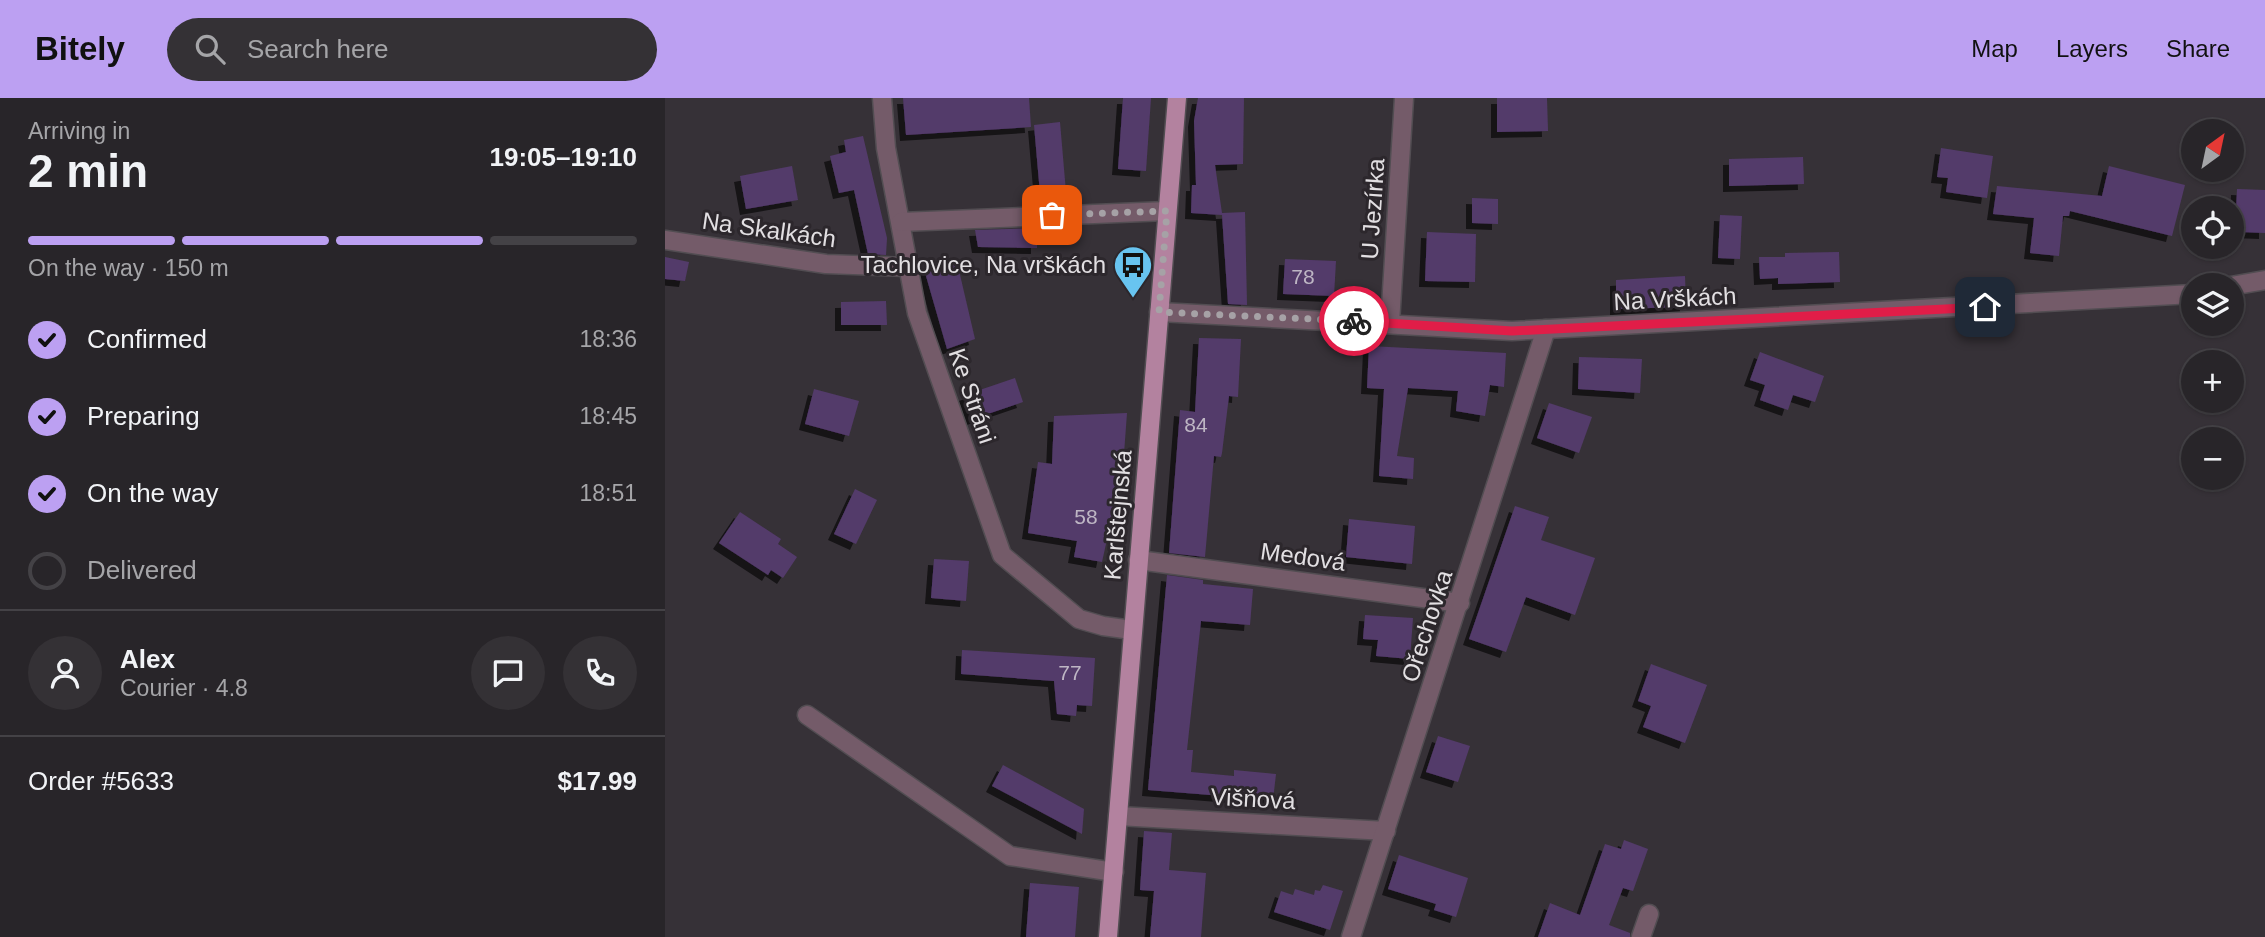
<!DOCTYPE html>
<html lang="en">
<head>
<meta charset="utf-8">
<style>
  body { margin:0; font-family:Helvetica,sans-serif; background:#343135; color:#f1f3f6; height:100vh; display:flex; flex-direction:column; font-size:26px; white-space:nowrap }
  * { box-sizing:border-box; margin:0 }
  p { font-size:23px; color:#a5a5a8 }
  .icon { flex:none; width:38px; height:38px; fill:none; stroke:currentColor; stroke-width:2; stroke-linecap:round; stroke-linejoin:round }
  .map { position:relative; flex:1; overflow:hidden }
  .sheet { display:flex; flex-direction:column; background:#282529; width:665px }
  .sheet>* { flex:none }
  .needle { width:46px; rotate:33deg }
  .fabs { position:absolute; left:1516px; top:21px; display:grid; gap:14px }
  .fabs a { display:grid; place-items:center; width:63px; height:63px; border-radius:50%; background:#282529; box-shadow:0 2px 5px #0004,0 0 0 2px #444246; font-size:35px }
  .pin { position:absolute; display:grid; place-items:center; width:60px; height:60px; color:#fff; margin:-30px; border-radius:14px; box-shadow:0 4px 10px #0006 }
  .courier { position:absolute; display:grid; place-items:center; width:70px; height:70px; margin:-35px; border:5px solid #e11d48; border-radius:50%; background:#fff; color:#222; box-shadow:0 2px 9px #0007 }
  .overview em { font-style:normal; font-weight:600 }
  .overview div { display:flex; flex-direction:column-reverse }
  .overview { display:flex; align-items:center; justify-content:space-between; height:119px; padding:0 28px }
  h1 { font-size:46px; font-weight:600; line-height:52px }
  .bar { display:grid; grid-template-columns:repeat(4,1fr); gap:10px 7px; align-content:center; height:84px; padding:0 28px }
  .bar i { height:9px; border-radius:5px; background:#444246 }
  .bar .selected { background:#bca0f2 }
  .bar p { grid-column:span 4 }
  .line { display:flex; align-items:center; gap:18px; padding:0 28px; border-top:2px solid #444246 }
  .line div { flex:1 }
  .round { display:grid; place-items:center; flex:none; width:74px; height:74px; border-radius:37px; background:#343135 }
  ol { padding:0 28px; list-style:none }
  li { display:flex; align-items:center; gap:21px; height:77px }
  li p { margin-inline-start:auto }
  li .icon { padding:7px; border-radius:50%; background:#bca0f2; color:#111; stroke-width:4 }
  li:last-child { color:#a5a5a8 }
  li i { width:38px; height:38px; border:4px solid #444246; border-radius:50% }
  header { display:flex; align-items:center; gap:42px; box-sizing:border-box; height:98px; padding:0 35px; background:#bca0f2; color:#111 }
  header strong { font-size:33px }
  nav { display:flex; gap:38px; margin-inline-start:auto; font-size:24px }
  .search { width:490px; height:63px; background:#343135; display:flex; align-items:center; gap:18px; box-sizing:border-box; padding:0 24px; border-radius:38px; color:#a5a5a8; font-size:26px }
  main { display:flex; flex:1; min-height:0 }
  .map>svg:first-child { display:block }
</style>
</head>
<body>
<header>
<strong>Bitely</strong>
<div class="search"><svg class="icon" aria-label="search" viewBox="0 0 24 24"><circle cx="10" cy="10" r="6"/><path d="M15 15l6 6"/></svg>Search here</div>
<nav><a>Map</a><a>Layers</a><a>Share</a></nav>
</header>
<main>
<section class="sheet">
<div class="overview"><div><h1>2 min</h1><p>Arriving in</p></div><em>19:05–19:10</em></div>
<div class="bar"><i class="selected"></i><i class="selected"></i><i class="selected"></i><i></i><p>On the way · 150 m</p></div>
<ol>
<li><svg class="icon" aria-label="check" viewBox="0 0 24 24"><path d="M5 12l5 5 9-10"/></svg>Confirmed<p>18:36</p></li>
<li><svg class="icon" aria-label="check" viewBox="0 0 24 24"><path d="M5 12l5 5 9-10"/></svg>Preparing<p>18:45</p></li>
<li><svg class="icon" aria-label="check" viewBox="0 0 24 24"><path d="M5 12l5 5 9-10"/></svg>On the way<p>18:51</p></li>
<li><i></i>Delivered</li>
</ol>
<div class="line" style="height:126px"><a class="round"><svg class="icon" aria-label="person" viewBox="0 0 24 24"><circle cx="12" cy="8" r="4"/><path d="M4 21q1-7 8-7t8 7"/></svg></a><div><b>Alex</b><p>Courier · 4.8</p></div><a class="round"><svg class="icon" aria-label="chat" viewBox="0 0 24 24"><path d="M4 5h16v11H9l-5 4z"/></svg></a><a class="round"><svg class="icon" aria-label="phone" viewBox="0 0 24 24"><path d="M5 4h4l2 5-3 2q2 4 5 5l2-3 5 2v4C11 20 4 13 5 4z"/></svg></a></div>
<div class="line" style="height:91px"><div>Order #5633</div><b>$17.99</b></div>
</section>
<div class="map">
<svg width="1600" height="839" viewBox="0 0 1600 839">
  <defs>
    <filter id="shadow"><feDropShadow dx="-6" dy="6" stdDeviation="0" flood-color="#0009"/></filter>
  </defs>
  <rect width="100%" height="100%" fill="#363137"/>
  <!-- building -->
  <g fill="#533a6b" filter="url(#shadow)">
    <path d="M238,0h126l2,29 -125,8z"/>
    <path d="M458,0h28l-5,73 -28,-2z"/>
    <path d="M533,0h46l-1,66 -28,1 7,48 23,-1 2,93 -19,-1 -6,-89 -31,-2 1,-28h4l-2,-64z"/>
    <path d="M832,0h50l1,33 -51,1z"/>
    <path d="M395,24l7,82 -26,1 -7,-80z"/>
    <path d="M198,38l24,102 -1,17 -18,-1 -14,-64 -15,3 -9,-37 16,-4 -2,-12z"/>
    <path d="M1276,50l52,8 -6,42 -41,-6 2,-14 -11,-1z"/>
    <path d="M1138,59l1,27 -75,2v-27z"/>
    <path d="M127,68l6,34 -52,9 -6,-33z"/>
    <path d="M1444,68l76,19 -13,51 -102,-25 -1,5h-6l-4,40 -29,-3 4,-35 -41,-4 4,-28 105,10z"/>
    <path d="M1572,91l28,1v43l-25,-1 1,-21h-5z"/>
    <path d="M807,100l26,1v25l-26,-1z"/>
    <path d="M1055,117l22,1 -2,43 -22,-1z"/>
    <path d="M372,130v20l-59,-1 -3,-17z"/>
    <path d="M762,134l49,2 -1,48 -50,-1z"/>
    <path d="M1174,154l1,30 -62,2v-6l-18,1 -1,-22h26v-4z"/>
    <path d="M0,159l24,5 -4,19 -20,-2z"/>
    <path d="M620,161l51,2 -2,35 -51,-2z"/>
    <path d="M292,164l18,77 -28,10 -23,-80z"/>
    <path d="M1020,178l1,31 -70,2v-29z"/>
    <path d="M221,203l1,24h-46v-23z"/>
    <path d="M534,240l42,1 -3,58 -9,-1 -7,57 -1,4 -7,-1 -9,101 -36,-4 11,-143 15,2z"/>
    <path d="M704,248l137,7 -2,34 -14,-2 -5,31 -29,-5 2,-20 -50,-3 -11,68 17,2 -1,21 -34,-3 5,-87 -17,-1z"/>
    <path d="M1095,254l64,24 -9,26 -22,-7 -5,15 -28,-10 5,-15 -15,-5z"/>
    <path d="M914,259l63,2 -2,34 -62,-4z"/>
    <path d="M350,280l8,24 -50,17 -8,-24z"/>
    <path d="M149,291l45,12 -10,35 -44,-12z"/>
    <path d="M884,305l43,14 -13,36 -42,-15z"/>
    <path d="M462,315l-4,54 -21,95 -28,-5 3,-16 -49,-8 10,-71 14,2 2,-48z"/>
    <path d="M190,391l22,11 -21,44 -22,-10z"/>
    <path d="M850,408l34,11 -8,23 54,18 -20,57 -49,-18 -20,55 -37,-13z"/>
    <path d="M75,414l41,27 -3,5 19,13 -14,21 -12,-8 -3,5 -49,-32z"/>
    <path d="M684,421l66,7 -3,38 -66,-7z"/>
    <path d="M269,461l35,2 -3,40 -35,-3z"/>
    <path d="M502,477l36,5v4l50,5 -3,36 -49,-4 -14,129h6l-2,22 43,4v-6l42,4 -3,26 -125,-10z"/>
    <path d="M700,517l48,3 -3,41 -34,-3 2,-16 -15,-1z"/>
    <path d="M297,552l133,8 -3,48 -15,-1 -1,11 -19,-2 -3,-33 -93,-7z"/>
    <path d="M986,566l56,21 -22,58 -42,-16 8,-21 -13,-5z"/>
    <path d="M773,638l32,10 -12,36 -32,-10z"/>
    <path d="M338,667l81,44 -2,25 -90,-48z"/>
    <path d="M479,733l28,2 -3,37 37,3 -5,64h-51l4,-46 -14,-1z"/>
    <path d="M959,742l24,9 -15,42 -10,-3 -14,37 21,8v4h-92l12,-34 30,12 25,-71 16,5z"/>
    <path d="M734,757l69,23 -12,39 -22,-7 2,-6 -48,-15z"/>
    <path d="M365,785l49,4 -4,50h-49z"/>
    <path d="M658,787l20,6 -13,39 -56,-18 7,-21 12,4 2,-6 19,6 1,-5 5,1z"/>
  </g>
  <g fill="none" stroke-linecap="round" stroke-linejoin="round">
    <!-- minor casing -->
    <g stroke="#524d52" stroke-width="21">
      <g id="minor">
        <path d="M217,0l4,50 31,165 85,242 77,64 24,7 29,4"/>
        <path d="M236,124l266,-11"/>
        <path d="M0,142l161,24 82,3"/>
        <path d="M1566,188l34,-6"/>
        <path d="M494,214l353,19 681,-37"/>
        <path d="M725,225l14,-225"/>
        <path d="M473,462l322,43"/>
        <path d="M142,617l203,141 104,16"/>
        <path d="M453,718l268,15"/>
        <path d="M686,839l195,-608"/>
        <path d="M976,839l8,-23"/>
      </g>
    </g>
    <!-- major casing -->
    <g stroke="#524d52" stroke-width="21">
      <path id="major" d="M443,839l69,-839"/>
    </g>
    <!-- minor -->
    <use href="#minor" stroke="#745b69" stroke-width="18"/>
    <!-- major -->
    <use href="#major" stroke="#b3829f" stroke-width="18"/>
  </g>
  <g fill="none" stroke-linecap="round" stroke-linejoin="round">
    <!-- done -->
    <path stroke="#a6a2a6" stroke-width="7" stroke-dasharray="0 12.6" d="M387,117l115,-4 -8,101 195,9"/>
    <!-- route -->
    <path stroke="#e11d48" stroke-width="9" d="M689,223l158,10 473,-24"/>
  </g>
  <!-- icons -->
  <defs>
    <g id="bus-pin" transform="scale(2.0125)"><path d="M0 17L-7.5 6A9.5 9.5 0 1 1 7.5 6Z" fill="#68c4f0" stroke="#2c272c"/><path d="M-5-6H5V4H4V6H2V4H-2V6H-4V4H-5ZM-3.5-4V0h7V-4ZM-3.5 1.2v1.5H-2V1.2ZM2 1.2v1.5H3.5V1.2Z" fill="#111"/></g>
  </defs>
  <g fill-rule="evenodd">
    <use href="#bus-pin" x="468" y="167"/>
  </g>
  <g text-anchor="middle" stroke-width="6" stroke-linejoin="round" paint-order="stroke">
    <!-- number labels -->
    <g font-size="21" fill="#beb6c4">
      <text x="638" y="186">78</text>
      <text x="531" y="334">84</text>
      <text x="421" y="426">58</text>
      <text x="405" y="582">77</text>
    </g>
    <!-- street labels -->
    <g font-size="24" fill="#e2dfe2" stroke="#2c272c">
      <text transform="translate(708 111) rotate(-86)" y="8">U Jezírka</text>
      <text transform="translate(104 132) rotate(8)" y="8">Na Skalkách</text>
      <text transform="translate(1010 201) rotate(-3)" y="8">Na Vrškách</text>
      <text transform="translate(307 298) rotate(71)" y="8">Ke Stráni</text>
      <text transform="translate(453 417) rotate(-85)" y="8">Karlštejnská</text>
      <text transform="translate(638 459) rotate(8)" y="8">Medová</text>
      <text transform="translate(762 528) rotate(-72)" y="8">Ořechovka</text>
      <text transform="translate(588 701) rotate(3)" y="8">Višňová</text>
    </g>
    <!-- poi labels -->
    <g font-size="24" fill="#e2dfe2" stroke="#2c272c" text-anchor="end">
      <text x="441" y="175">Tachlovice, Na vrškách</text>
    </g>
  </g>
</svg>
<div class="fabs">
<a><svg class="needle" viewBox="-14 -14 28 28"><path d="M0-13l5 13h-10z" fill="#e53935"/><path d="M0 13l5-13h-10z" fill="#a5a5a8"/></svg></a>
<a><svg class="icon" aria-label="locate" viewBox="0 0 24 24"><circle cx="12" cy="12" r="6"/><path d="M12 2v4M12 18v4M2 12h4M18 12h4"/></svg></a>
<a><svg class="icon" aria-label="layers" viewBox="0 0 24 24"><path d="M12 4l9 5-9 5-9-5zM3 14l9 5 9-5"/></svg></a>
<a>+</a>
<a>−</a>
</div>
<div class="pin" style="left:387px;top:117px;background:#ea580c"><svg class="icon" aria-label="bag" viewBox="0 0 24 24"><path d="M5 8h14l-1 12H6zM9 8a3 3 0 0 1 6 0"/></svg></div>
<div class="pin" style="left:1320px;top:209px;background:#1f2937"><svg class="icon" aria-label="home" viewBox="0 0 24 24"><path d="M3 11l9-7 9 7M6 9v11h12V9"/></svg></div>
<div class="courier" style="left:689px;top:223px"><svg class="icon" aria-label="bike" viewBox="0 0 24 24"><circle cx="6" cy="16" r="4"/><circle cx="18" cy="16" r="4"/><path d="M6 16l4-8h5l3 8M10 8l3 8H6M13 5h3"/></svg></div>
</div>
</main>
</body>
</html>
